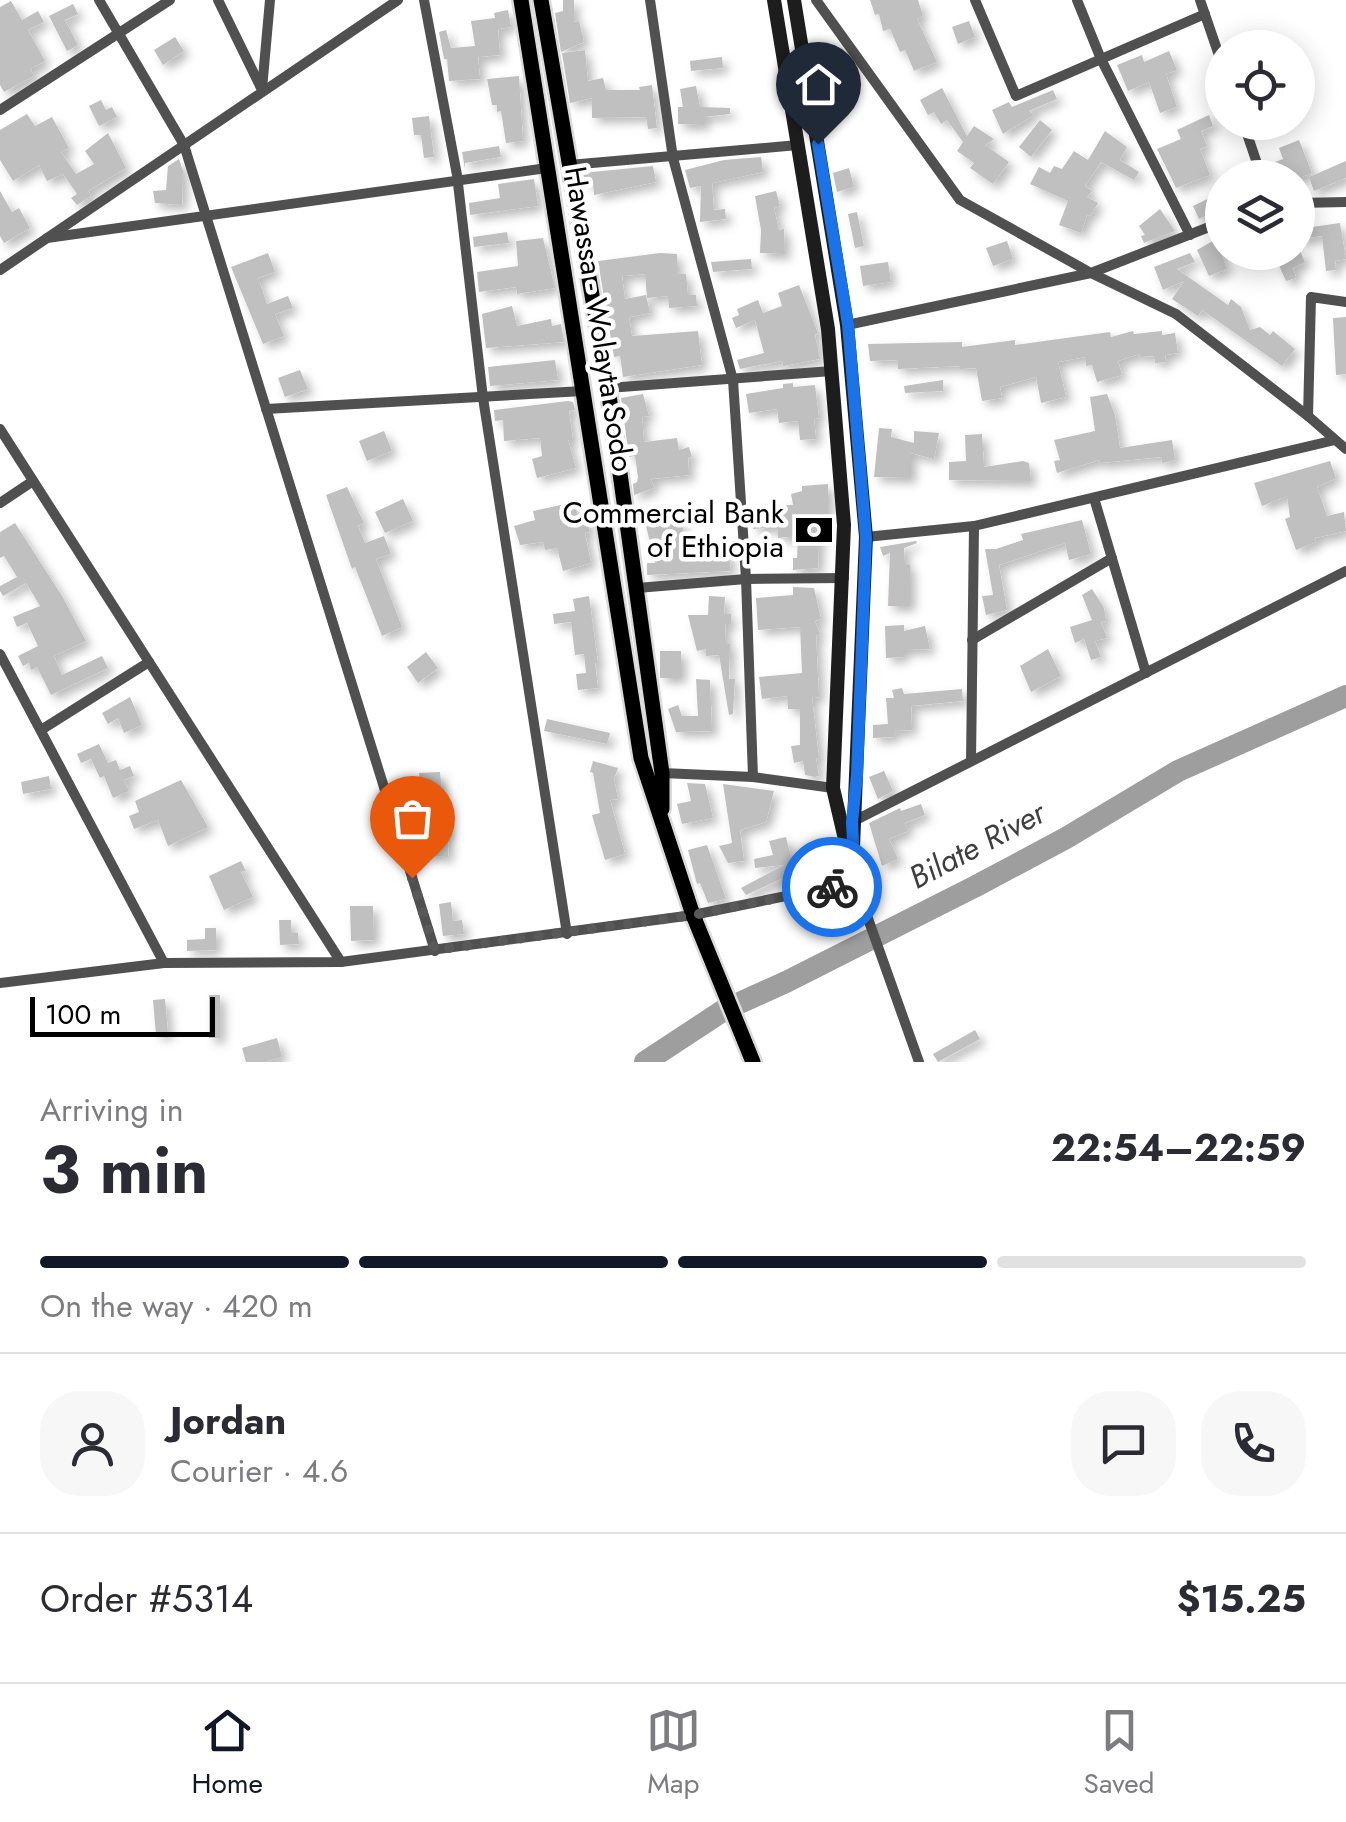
<!DOCTYPE html>
<html lang="en">
<head>
<meta charset="utf-8">
<style>
  body { margin:0; font-family:Jost,sans-serif; background:#f7f7f7; color:#2b2b33; height:100vh; display:flex; flex-direction:column; font-size:38px; white-space:nowrap }
  * { box-sizing:border-box; margin:0 }
  p { font-size:32px; color:#7c7c81 }
  .icon { flex:none; width:55px; height:55px; fill:none; stroke:currentColor; stroke-width:2; stroke-linecap:round; stroke-linejoin:round }
  .map { position:relative; height:1062px; overflow:hidden }
  .side { display:flex; flex-direction:column; background:#fff; flex:1 }
  .side>* { flex:none }
  .buttons { position:absolute; left:1205px; top:30px; display:grid; gap:20px }
  .buttons a { display:grid; place-items:center; width:110px; height:110px; border-radius:50%; background:#fff; box-shadow:0 5px 25px #0003; font-size:50px }
  .scale { position:absolute; left:30px; bottom:25px; width:185px; box-sizing:border-box; padding-left:10px; border:5px solid #000; border-top:0; font-size:28px; line-height:35px; white-space:nowrap; color:#000; -webkit-text-stroke:8px #fff; paint-order:stroke }
  .pin { position:absolute; display:grid; place-items:center; width:85px; height:85px; color:#fff; margin:-102px -42px; border-radius:50% 50% 50% 0; rotate:-45deg; box-shadow:0 0 10px #0007 }
  .pin .icon { rotate:45deg }
  .courier { position:absolute; display:grid; place-items:center; width:100px; height:100px; margin:-50px; border:8px solid #1a73e8; border-radius:50%; background:#fff; color:#222; box-shadow:0 2px 12px #0007 }
  .head em { font-style:normal; font-weight:700 }
  .head div { display:flex; flex-direction:column-reverse }
  .head { display:flex; align-items:center; justify-content:space-between; height:170px; padding:0 40px }
  h1 { font-size:65px; font-weight:700; line-height:75px }
  .bar { display:grid; grid-template-columns:repeat(4,1fr); gap:15px 10px; align-content:center; height:120px; padding:0 40px }
  .bar i { height:12px; border-radius:8px; background:#e1e1e2 }
  .bar .active { background:#111827 }
  .bar p { grid-column:span 4 }
  .line { display:flex; align-items:center; gap:25px; padding:0 40px; border-top:2px solid #e1e1e2 }
  .line div { flex:1 }
  .round { display:grid; place-items:center; flex:none; width:105px; height:105px; border-radius:40px; background:#f7f7f7 }
  .tabs { display:flex; justify-content:space-around; align-items:center; height:140px; border-top:2px solid #e1e1e2; background:#fff; font-size:28px; color:#7c7c81 }
  .tabs a { display:grid; justify-items:center; gap:5px }
  .tabs .active { color:#111827 }
  .map>svg:first-child { display:block }
</style>
</head>
<body>
<div class="map">
<svg width="1346" height="1062" viewBox="0 0 1346 1062">
  <defs>
    <filter id="shadow"><feDropShadow dx="5.5" dy="5.5" stdDeviation="5" flood-color="#0004"/></filter>
  </defs>
  <rect width="100%" height="100%" fill="#fff"/>
  <g fill="none" stroke-linecap="round" stroke-linejoin="round">
    <!-- river -->
    <path stroke="#9e9e9e" stroke-width="22" d="M645,1062l79,-52 62,-28 190,-96 90,-48 112,-67 168,-75"/>
  </g>
  <!-- building -->
  <g fill="#c0c0c0" filter="url(#shadow)">
    <path d="M563,0h11v22l5,-1 5,21 -23,10 -6,-39 8,-2z"/>
    <path d="M870,0h48l5,16 -6,3 20,43 -23,9 -9,-21 -5,2 -10,-23 -7,2 -4,-17 -4,1z"/>
    <path d="M11,1l11,19 16,-9 6,11 -16,8 17,31 -15,8 4,7 -30,16 -4,-7v-78z"/>
    <path d="M73,4l5,10 -13,6 13,25 -11,6 -18,-35z"/>
    <path d="M508,10l3,17 -13,2 2,26 -22,2 2,22 -31,2 -2,-22h-3l-5,-27 7,-2 5,18 24,-2 -4,-25 24,-3 -1,-5z"/>
    <path d="M969,21l6,16 -17,7 -6,-17z"/>
    <path d="M175,37l9,14 -21,14 -9,-15z"/>
    <path d="M585,50l3,31 15,-3 3,12h34l-1,-3 13,-2 5,43 -9,1 -2,-12 -54,1v-20l-22,5 -8,-50z"/>
    <path d="M1169,51l8,19 -11,4 11,33 -17,6 -11,-31 -21,9 -11,-26 25,-10 2,7z"/>
    <path d="M722,57l1,11 -32,3 -1,-10z"/>
    <path d="M519,76l4,65 -17,2 -5,-32 -4,1v-7h-5l-5,-26z"/>
    <path d="M696,86l4,21 30,1v6l-26,3v8l-26,-1v-17h5l-3,-18z"/>
    <path d="M942,88l25,48 7,-10 20,13 -9,6 24,17 -16,22 -23,-16 4,-5 -17,-12 6,-9 -16,-22 -6,4 -7,-12 -6,3 -8,-15z"/>
    <path d="M1053,90l4,9 -28,12 5,4 -31,19 -11,-24 17,-8 3,5z"/>
    <path d="M101,100l5,10 6,-3 5,10 -18,9 -10,-20z"/>
    <path d="M27,114l8,12 17,-9 17,31 -8,4 15,22 18,-10 -9,-13 23,-18 18,35 -38,23 3,5 -14,9 -6,-7 6,-4 -14,-20 -16,7 -8,-16 -26,16 -13,-21v-30z"/>
    <path d="M1209,115l4,11 -12,5 6,15 -7,3 10,26 -34,13 -19,-39 24,-10 -4,-9z"/>
    <path d="M429,116l5,41 -10,1 -3,-23h-7l-2,-17z"/>
    <path d="M1040,120l12,10 -21,27 -12,-10z"/>
    <path d="M1105,131l22,16 -7,13 19,12 -5,8 -33,-18 -16,24 7,5 -5,6 11,6 -8,13 -3,-1 -6,18 -22,-8 9,-24 -38,-17 9,-17 11,6 4,-7 8,3 12,-18 14,9z"/>
    <path d="M1299,140l13,33 -13,5h-28l-4,-13 16,-6 -4,-11z"/>
    <path d="M499,146l2,11 -36,6v6l-3,-17z"/>
    <path d="M761,157l2,15 -51,11 2,27 11,-1 1,10 -26,3 1,-36 -11,2 -5,-18 39,-10z"/>
    <path d="M179,159l4,12 -1,34 -27,-2 -2,-12 13,-1 2,-24z"/>
    <path d="M1346,161v17l-32,13 -5,-14z"/>
    <path d="M653,166l3,16 -62,13 -1,-14 -9,1 -2,-9z"/>
    <path d="M849,168l5,19 -17,5 -4,-19z"/>
    <path d="M534,179l4,27 -68,9 -1,-12 31,-5 -2,-14z"/>
    <path d="M0,191l12,21 7,-4 11,20 -26,15 -4,-7z"/>
    <path d="M776,191l4,15 -6,2 5,22 5,-1 1,25 -25,-1 1,-23 -6,-34z"/>
    <path d="M1222,192v16l-23,11 -6,-13z"/>
    <path d="M1160,209l15,22 -31,12 -3,-7 4,-1 -6,-9z"/>
    <path d="M857,212l7,34 -9,2 -7,-34z"/>
    <path d="M1340,223l6,36 -11,2 1,9 -10,1 -4,-35 -24,3v-10z"/>
    <path d="M507,232l2,11 -35,4 -1,-10z"/>
    <path d="M543,238l12,50 -38,6 -1,-7 -37,5 -2,-20 41,-6 -2,-25z"/>
    <path d="M1216,239l11,30 -18,7 -12,-26z"/>
    <path d="M1007,241l6,18 -20,7 -7,-18z"/>
    <path d="M1300,251l5,11 -12,6 3,10 -10,3 -9,-20z"/>
    <path d="M268,253l7,19 -17,6 9,26 21,-8 5,12 -18,6 9,22 -21,8 -32,-77z"/>
    <path d="M660,253l17,1v20h9l2,21h8l1,11 -28,2 -1,-12 -21,2 -2,-24 -23,2 3,23 21,-4 4,18 -21,4 3,19 66,-5 4,34 -79,12 -3,-21 -6,1 -16,-96z"/>
    <path d="M1190,253l5,9 -18,7 51,36 3,-6 10,8 9,23 10,-3 10,8 3,-4 22,18 -13,17 -80,-56 -4,6 -26,-17 12,-18 -21,9 -9,-23z"/>
    <path d="M751,259l1,10 -39,3 -2,-10z"/>
    <path d="M888,262l3,20 -28,4 -3,-20z"/>
    <path d="M799,285l19,48 -3,2 5,24 -37,7 -1,-5 -42,8 -3,-9 27,-7 -9,-33 -19,8 -4,-10 7,-3 -2,-6 21,-9 5,13 19,-7 -4,-13z"/>
    <path d="M512,306l5,20 34,-7 1,7 9,-2 3,18 -78,6 -4,-34z"/>
    <path d="M1346,317v57l-10,1 -3,-57z"/>
    <path d="M1133,331l1,3 28,-3v4l13,-2 3,20 -13,2 1,7 -11,1 -1,-7 -14,1 -1,-3 -21,7 4,14 -25,7 -5,-17 -6,1 -1,-9 -27,5 8,35 -25,6 -5,-26 -36,10 2,11 -20,3 -6,-33 -16,1v-3l-62,3 -1,-9 -27,1 -2,-17 94,-2v5l53,-7v5l95,-13 1,5z"/>
    <path d="M555,360l3,20 -68,6 -2,-19z"/>
    <path d="M300,370l8,19 -23,8 -7,-19z"/>
    <path d="M943,380v11l-38,2 -1,-7z"/>
    <path d="M793,383v4l22,-2 4,33 -5,1 2,20 -16,1 -2,-19 -19,2 -2,-14 -28,4 -3,-19 37,-6v-4z"/>
    <path d="M643,394l6,22 -7,1 2,25 33,-4 2,12 10,-3 3,10 -4,1 1,17 -38,4 3,9 -20,7 -1,-11 4,-2 1,-5 -3,-21 -6,1 -8,-59z"/>
    <path d="M1107,394l8,21 5,33 52,-8 3,20 -13,3 -1,-6 -61,6 -1,-3 -42,13 -3,-12 6,-1 -6,-20 41,-9 -5,-34z"/>
    <path d="M568,401l5,1 2,8 -6,1 4,29h-5l8,28 -39,10 -5,-19 10,-3 -2,-18 -36,3 -1,-21 -8,1 -1,-11z"/>
    <path d="M879,428l13,1 -1,8 23,6v-12l25,2 -5,26 -23,-6v25l-37,-1z"/>
    <path d="M384,431l8,20 -25,10 -8,-20z"/>
    <path d="M982,434l2,33 39,-6 6,2 2,18 -82,-1v-18l17,-1 -1,-26z"/>
    <path d="M1330,461l6,17 -19,9 10,29 17,-4 2,19 -31,7 1,4 -20,8 -11,-31 5,-2 -3,-21 -25,10 -8,-23z"/>
    <path d="M828,484v30h-8l-2,54 -25,2v-12h4l1,-22 -20,2 -1,-11 -24,2v-23l40,-1 -2,-11 11,-3v-5z"/>
    <path d="M347,487l17,36 -6,3 7,17 19,-7 7,18 -15,5 26,68 -20,9 -27,-69 -3,2 -26,-74z"/>
    <path d="M403,499l10,22 -28,12 -10,-21z"/>
    <path d="M575,502l2,11 8,-2 5,21 -5,1 6,30 -28,8 -6,-23 -12,2 -2,-8 -23,3 -6,-19 21,-6 -2,-9z"/>
    <path d="M661,520v4l21,-3 4,36 42,-6 3,20 -84,4v-12h8l-10,-41z"/>
    <path d="M1082,520l9,34 -22,6 -4,-17 -66,22 8,45 -21,5 -4,-19 11,-1 -8,-46h11l27,-9 -2,-6z"/>
    <path d="M15,523l47,73 24,45 -32,15 8,19 40,-19 6,12 -57,27 -14,-28 -6,3 -2,-7 -6,3 -5,-10 20,-10 -11,-23 -10,4 -4,-10 27,-11 -14,-23 -23,13 -3,-5v-5l17,-9 -13,-21 -4,2v-26z"/>
    <path d="M916,541l1,2 -13,5 1,17h5v41h-22l2,-53 -7,3 -3,-9z"/>
    <path d="M793,587l21,1 7,31 -6,2 5,13 -4,2 3,61 -7,1 7,60 -3,1 3,17 -4,1 -10,-2 -2,-14 -9,2 -3,-17 9,-1v-36h-12l-1,-13 -25,3 -3,-22 43,-4 -2,-46 -42,3 -2,-32 37,-3z"/>
    <path d="M1092,589l12,19 2,13 -5,1 6,16 -12,3 6,16 -10,3 -7,-21 -9,4 -5,-16 22,-7 -10,-25z"/>
    <path d="M589,596l9,67h-3l3,25 -20,2 -2,-16 10,-1 -2,-19 -9,1 -4,-33 -17,2 -1,-10 22,-3 -2,-12z"/>
    <path d="M709,596l16,1 -1,17h7v10h-6l1,20h4l-1,35h6l-2,35 -4,1 -10,-60 -13,1v-7l-9,2 -9,-36h20z"/>
    <path d="M904,625v6l21,-5 5,23 -27,1v7l-17,1 -1,-32z"/>
    <path d="M1048,649l13,27 -30,16 -11,-26z"/>
    <rect x="660" y="651" width="21" height="27"/>
    <path d="M426,652l12,16 -20,15 -11,-16z"/>
    <path d="M696,679l14,1 2,51 -36,1 -8,-23 10,-4 4,11h16z"/>
    <path d="M902,688l2,6 58,-5 1,12 -52,5 1,24 -18,1v6l-21,1v-13l15,-1 -2,-26h8l-2,-8z"/>
    <path d="M130,697l12,28 -18,8 -6,-15 -10,6 -6,-11z"/>
    <path d="M547,719l63,14 -3,11 -63,-13z"/>
    <path d="M99,744l9,19 8,-3 4,10 10,-4 4,10 -10,4 5,11 -16,7 -9,-22 -4,2 -9,-19 -10,4 -4,-9z"/>
    <path d="M593,761l25,7 -4,11 4,20 -8,1 15,54 -20,6 -13,-45 8,-2 -7,-40 -3,-1z"/>
    <path d="M884,771l9,20 -15,8 -9,-22z"/>
    <path d="M440,772l2,20 -21,2 -2,-21z"/>
    <path d="M49,776l2,13 -28,5 -2,-12z"/>
    <path d="M181,780l27,47 -40,19 -10,-26 -24,9 -5,-13 10,-4 -4,-11z"/>
    <path d="M687,783l18,1 8,34 -31,6 -5,-20 14,-3z"/>
    <path d="M723,784l51,7 -8,31 -26,8 4,31 -16,2 -9,-17 13,-3z"/>
    <path d="M921,804l4,11 -20,8 3,8 -19,8 9,20 -16,7 -13,-43 31,-15 1,3z"/>
    <path d="M428,821l21,2 -1,34 -22,-1z"/>
    <path d="M786,837l6,24 13,-6 4,11 -63,29 -5,-7 43,-23 -29,3 -1,-9 19,-4 -4,-14z"/>
    <path d="M707,845l19,54 -18,4 -8,-20 -3,1 -9,-34z"/>
    <path d="M241,861l5,10 -5,1 12,25 -29,13 -15,-34z"/>
    <path d="M451,902l2,19 9,-1 2,14 -21,2 -4,-32z"/>
    <path d="M350,906h23l1,34 -23,1z"/>
    <path d="M279,920h12v13h7l1,11 -19,1z"/>
    <path d="M205,928h11v22l-29,1v-11l18,-1z"/>
    <rect x="209" y="995" width="11" height="43"/>
    <path d="M165,999l3,35 -12,1 -3,-35z"/>
    <path d="M975,1030l5,9 -42,23 -5,-8z"/>
    <path d="M277,1038l5,19 -18,5h-18l-4,-14z"/>
  </g>
  <g fill="none" stroke-linecap="round" stroke-linejoin="round">
    <!-- primary casing -->
    <g stroke="#dbdbdb" stroke-width="20">
      <g id="primary">
        <path d="M521,0l120,758 52,157 60,147"/>
        <path d="M541,0l67,388 54,385v36"/>
      </g>
    </g>
    <!-- street -->
    <g stroke="#505050" stroke-width="10">
      <path d="M99,0l85,145 251,806"/>
      <path d="M218,0l44,90"/>
      <path d="M424,0l33,175 26,223 84,536"/>
      <path d="M650,0l23,158 60,222 13,199 7,198"/>
      <path d="M816,0l144,200 131,73 131,-51"/>
      <path d="M975,0l41,96 189,-82"/>
      <path d="M1077,0l24,59 89,176"/>
      <path d="M1200,0l22,64"/>
      <path d="M262,89l8,-89"/>
      <path d="M0,110l170,-110"/>
      <path d="M1243,122l19,56"/>
      <path d="M569,165l229,-20"/>
      <path d="M1298,203l48,-1"/>
      <path d="M47,238l500,-70"/>
      <path d="M0,270l398,-270"/>
      <path d="M847,325l244,-52 85,41 132,102 38,33"/>
      <path d="M608,388l224,-17"/>
      <path d="M266,409l317,-18"/>
      <path d="M1308,416l3,-119 35,5"/>
      <path d="M0,429l341,533"/>
      <path d="M1094,498l52,175"/>
      <path d="M0,503l33,-22"/>
      <path d="M866,537l108,-11 361,-86"/>
      <path d="M637,588l109,-9 98,-1"/>
      <path d="M972,640l140,-82"/>
      <path d="M0,654l164,309"/>
      <path d="M41,730l108,-68"/>
      <path d="M971,761l3,-235"/>
      <path d="M662,773l91,4 80,11"/>
      <path d="M852,822l494,-251"/>
      <path d="M0,983l164,-20 177,-1 352,-47 162,-33 64,180"/>
    </g>
    <!-- secondary -->
    <g stroke="#1d1d1d" stroke-width="14">
      <path d="M774,0l54,329 16,196 -11,263 22,94"/>
      <path d="M794,0l53,325 19,212 -13,310"/>
    </g>
    <!-- primary -->
    <use href="#primary" stroke="#000" stroke-width="15"/>
  </g>
  <g fill="none" stroke-linecap="round" stroke-linejoin="round">
    <!-- done -->
    <path stroke="#595959" stroke-width="10" stroke-dasharray="0 18" d="M412,878l23,72 259,-35 138,-28"/>
    <!-- route -->
    <path stroke="#1a73e8" stroke-width="12" d="M818,144l30,180 18,214 -9,237 -5,47 3,60 -23,5"/>
  </g>
  <!-- icons -->
  <defs>
    <g id="bank-bare" transform="scale(3)"><path d="M-6-4H6V4H-6ZM0-2.3a2.3 2.3 0 1 0 0 4.6a2.3 2.3 0 1 0 0-4.6Z" fill="#000" stroke="#fff" stroke-width="2.5" paint-order="stroke"/></g>
  </defs>
  <g fill-rule="evenodd">
    <use href="#bank-bare" x="814" y="530"/>
  </g>
  <g text-anchor="middle" stroke-width="9" stroke-linejoin="round" paint-order="stroke">
    <!-- street labels -->
    <g font-size="30" fill="#000" stroke="#fff">
      <text transform="translate(599 319) rotate(81)" y="10">Hawassa - Wolayta Sodo</text>
    </g>
    <!-- poi labels -->
    <g font-size="30" fill="#000" stroke="#fff" text-anchor="end">
      <text x="784" y="523">Commercial Bank<tspan x="784" dy="34">of Ethiopia</tspan></text>
    </g>
    <!-- water labels -->
    <g font-size="32" font-style="italic" fill="#3f3f3f" stroke="#fff">
      <text transform="translate(977 845) rotate(-28)" y="11">Bilate River</text>
    </g>
  </g>
</svg>
<div class="buttons">
<a><svg class="icon" aria-label="locate" viewBox="0 0 24 24"><circle cx="12" cy="12" r="6"/><path d="M12 2v4M12 18v4M2 12h4M18 12h4"/></svg></a>
<a><svg class="icon" aria-label="layers" viewBox="0 0 24 24"><path d="M12 4l9 5-9 5-9-5zM3 14l9 5 9-5"/></svg></a>
</div>
<div class="scale">100 m</div>
<div class="pin" style="left:412px;top:878px;background:#ea580c"><svg class="icon" aria-label="bag" viewBox="0 0 24 24"><path d="M5 8h14l-1 12H6zM9 8a3 3 0 0 1 6 0"/></svg></div>
<div class="pin" style="left:818px;top:144px;background:#1f2937"><svg class="icon" aria-label="home" viewBox="0 0 24 24"><path d="M3 11l9-7 9 7M6 9v11h12V9"/></svg></div>
<div class="courier" style="left:832px;top:887px"><svg class="icon" aria-label="bike" viewBox="0 0 24 24"><circle cx="6" cy="16" r="4"/><circle cx="18" cy="16" r="4"/><path d="M6 16l4-8h5l3 8M10 8l3 8H6M13 5h3"/></svg></div>
</div>
<section class="side">
<div class="head"><div><h1>3 min</h1><p>Arriving in</p></div><em>22:54–22:59</em></div>
<div class="bar"><i class="active"></i><i class="active"></i><i class="active"></i><i></i><p>On the way · 420 m</p></div>
<div class="line" style="height:180px"><a class="round"><svg class="icon" aria-label="person" viewBox="0 0 24 24"><circle cx="12" cy="8" r="4"/><path d="M4 21q1-7 8-7t8 7"/></svg></a><div><b>Jordan</b><p>Courier · 4.6</p></div><a class="round"><svg class="icon" aria-label="chat" viewBox="0 0 24 24"><path d="M4 5h16v11H9l-5 4z"/></svg></a><a class="round"><svg class="icon" aria-label="phone" viewBox="0 0 24 24"><path d="M5 4h4l2 5-3 2q2 4 5 5l2-3 5 2v4C11 20 4 13 5 4z"/></svg></a></div>
<div class="line" style="height:130px"><div>Order #5314</div><b>$15.25</b></div>
</section>
<nav class="tabs">
<a class="active"><svg class="icon" aria-label="home" viewBox="0 0 24 24"><path d="M3 11l9-7 9 7M6 9v11h12V9"/></svg>Home</a>
<a><svg class="icon" aria-label="map" viewBox="0 0 24 24"><path d="M3 6l6-2 6 2 6-2v14l-6 2-6-2-6 2zM9 4v14M15 6v14"/></svg>Map</a>
<a><svg class="icon" aria-label="saved" viewBox="0 0 24 24"><path d="M7 4h10v16l-5-4-5 4z"/></svg>Saved</a>
</nav>
</body>
</html>
